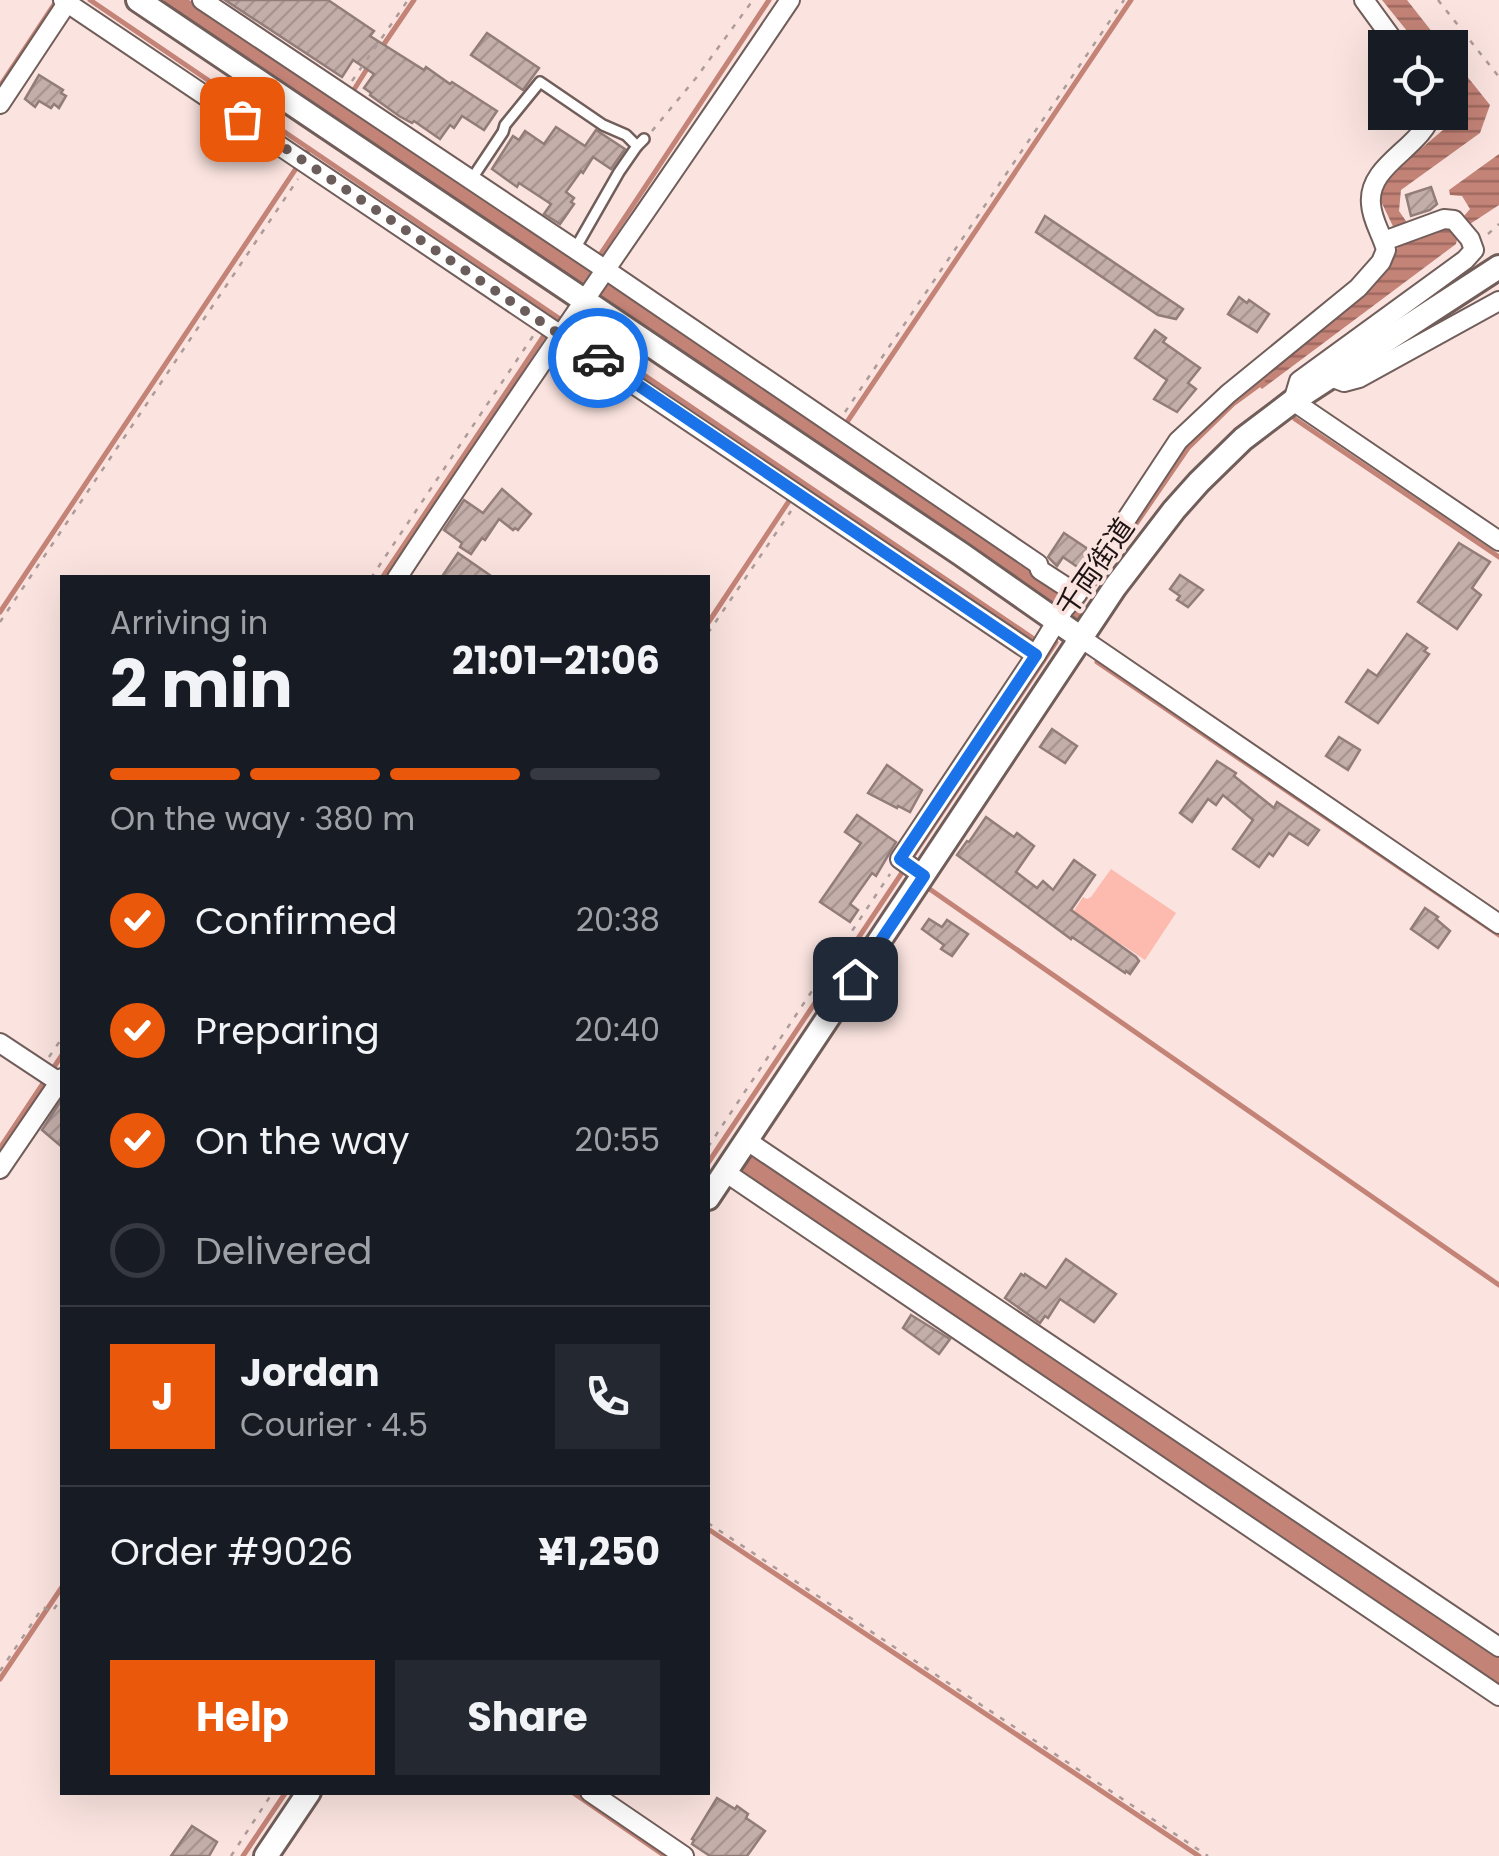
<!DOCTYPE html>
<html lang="en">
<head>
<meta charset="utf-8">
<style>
  body { margin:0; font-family:Poppins,"Noto Sans JP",sans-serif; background:#242831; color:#f1f3f6; height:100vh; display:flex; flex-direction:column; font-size:38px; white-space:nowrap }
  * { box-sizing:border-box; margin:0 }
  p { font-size:32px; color:#9ea1a6 }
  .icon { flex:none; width:55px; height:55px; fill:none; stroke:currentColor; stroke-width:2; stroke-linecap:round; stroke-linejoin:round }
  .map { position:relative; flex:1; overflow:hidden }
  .panel { position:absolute; left:60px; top:575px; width:650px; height:1220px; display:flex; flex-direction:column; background:#171b24; border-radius:0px; box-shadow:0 10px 40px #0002 }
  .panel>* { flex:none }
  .controls { position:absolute; left:1368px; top:30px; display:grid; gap:20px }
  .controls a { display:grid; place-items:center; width:100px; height:100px; border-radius:0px; background:#171b24; box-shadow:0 10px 40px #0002; font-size:50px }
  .pin { position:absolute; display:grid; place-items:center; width:85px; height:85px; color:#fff; margin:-42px; border-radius:20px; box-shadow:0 5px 15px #0006 }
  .courier { position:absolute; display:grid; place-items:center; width:100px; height:100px; margin:-50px; border:8px solid #1a73e8; border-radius:50%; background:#fff; color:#222; box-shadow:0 2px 12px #0007 }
  .headline em { font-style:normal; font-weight:700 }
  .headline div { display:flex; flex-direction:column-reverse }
  .headline { display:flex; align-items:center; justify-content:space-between; height:170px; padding:0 50px }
  h1 { font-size:65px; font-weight:700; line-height:75px }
  .bar { display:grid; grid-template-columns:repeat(4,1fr); gap:15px 10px; align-content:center; height:120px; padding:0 50px }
  .bar i { height:12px; border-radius:8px; background:#363941 }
  .bar .selected { background:#ea580c }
  .bar p { grid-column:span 4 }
  .line { display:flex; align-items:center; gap:25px; padding:0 50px; border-top:2px solid #363941 }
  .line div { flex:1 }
  .round { display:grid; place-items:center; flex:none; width:105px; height:105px; border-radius:0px; background:#242831 }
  ol { padding:0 50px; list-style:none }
  li { display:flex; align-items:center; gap:30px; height:110px }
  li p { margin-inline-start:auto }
  li .icon { padding:10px; border-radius:50%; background:#ea580c; color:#fff; stroke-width:4 }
  li:last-child { color:#9ea1a6 }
  li i { width:55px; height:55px; border:5px solid #363941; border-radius:50% }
  .cta { display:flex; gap:20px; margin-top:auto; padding:20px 50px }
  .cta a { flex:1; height:115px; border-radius:0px; background:#ea580c; color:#fff; font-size:40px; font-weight:700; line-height:115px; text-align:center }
  .cta a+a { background:#242831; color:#f1f3f6 }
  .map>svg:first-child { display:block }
</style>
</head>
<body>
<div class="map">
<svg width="1499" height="1856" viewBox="0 0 1499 1856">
  <defs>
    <pattern id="water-rules" width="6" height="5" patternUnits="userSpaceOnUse" patternTransform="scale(2.5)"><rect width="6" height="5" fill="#c48377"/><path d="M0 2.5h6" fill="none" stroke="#9f6a60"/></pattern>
    <pattern id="building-hatch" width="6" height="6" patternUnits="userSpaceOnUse" patternTransform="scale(2.5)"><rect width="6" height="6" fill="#c4aeaa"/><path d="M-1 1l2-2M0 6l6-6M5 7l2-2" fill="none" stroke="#a89591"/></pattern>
  </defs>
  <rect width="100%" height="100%" fill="#fbe4e0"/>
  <!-- grass -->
  <path fill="#fdbaae" d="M1111,869l65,44 -31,47 -72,-48 10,-15 4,2 4,-2z"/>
  <!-- water -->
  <g fill="url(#water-rules)">
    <path d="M1382,0h25l37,47h-24z"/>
    <path d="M1450,55l40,50 -10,28 -79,57 -2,21 7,10 -2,6 15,13 5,-5 31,-8 4,4 -3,13 -194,145 -7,-7 116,-96c12,-14 24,-28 29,-45l-21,-44 13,-24 70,-59 2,-10 -14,-18z"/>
    <path d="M1499,154v51l-29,19 -6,-8 6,-7 -8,-13 -12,-1 -1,-5z"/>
  </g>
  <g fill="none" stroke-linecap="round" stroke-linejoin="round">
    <!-- stream -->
    <g stroke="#c48377" stroke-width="5">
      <path d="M90,0l473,321"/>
      <path d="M382,47l32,-47"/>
      <path d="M0,86l57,-86"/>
      <path d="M355,88l15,-24"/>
      <path d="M338,112l4,-7"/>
      <path d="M598,258l171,-258"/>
      <path d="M584,278l5,-8"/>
      <path d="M573,327l461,312"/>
      <path d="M1295,419l204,138"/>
      <path d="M845,425l286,-425"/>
      <path d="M833,443l4,-5"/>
      <path d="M382,578l165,-247"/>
      <path d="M1077,610l111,-162 45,-44 30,-22"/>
      <path d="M0,612l309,-463"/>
      <path d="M708,623l81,-122"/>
      <path d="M1097,662l402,273"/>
      <path d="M931,890l568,395"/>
      <path d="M0,1148l62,-93"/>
      <path d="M708,1163l348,-521"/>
      <path d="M708,1529l491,327"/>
      <path d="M0,1679l62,-92"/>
      <path d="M572,1792l93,64"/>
      <path d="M243,1856l43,-64"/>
    </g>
    <!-- canal -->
    <path stroke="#c48377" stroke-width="18" d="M173,0l660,443 244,167"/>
    <!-- river -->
    <path stroke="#c48377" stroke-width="30" d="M748,1166l751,506"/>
  </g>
  <!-- building -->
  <g fill="url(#building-hatch)" stroke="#927d79" stroke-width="2.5">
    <path d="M225,0h103l46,31 -4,5 54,34 2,-3 24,17 2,-2 45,29 -13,19 -22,-14 -8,12 -4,-3 -10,14 -26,-18 -2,2 -13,-7 -29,-21 1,-2 -7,-5 10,-14 -21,-14 -11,17z"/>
    <path d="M487,33l52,35 -16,22 -52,-35z"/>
    <path d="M39,75l24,15 -2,3 5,3 -7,12 -5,-4 -3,4 -12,-7 -4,6 -10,-8z"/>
    <path d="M556,127l29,19 11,-16 29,19 -14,20 -18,-12 -10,16 -2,-2 -15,21 8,6 -3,4 3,2 -14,20 -16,-10 7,-10 -32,-21 -2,4 -25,-18 21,-33 6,4 6,-9 19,13z"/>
    <path d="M1431,187l6,17 -7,6 -19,6 -5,-21z"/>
    <path d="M1045,216l138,93 -7,10 -18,-4 -122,-83z"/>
    <path d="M1239,297l8,6 2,-3 20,14 -12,18 -29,-18z"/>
    <path d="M1155,330l11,8 -3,4 37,26 -12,15 8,6 -19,23 -23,-13 13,-19 -32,-22z"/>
    <path d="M502,489l29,25 -13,16 -3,-2 -2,2 -14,-11 -14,21 -3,-2 -11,16 -11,-7 2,-4 -18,-13 20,-30 19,13z"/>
    <path d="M1064,533l27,18 -12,17 -16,-11 -6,9 -9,-9z"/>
    <path d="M1459,543l31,19 -18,26 9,7 -24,34 -39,-27z"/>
    <path d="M458,553l36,25h-53z"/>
    <path d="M1180,575l23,15 -15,17 -11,-7 3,-4 -10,-7z"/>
    <path d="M1407,634l20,14 -3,3 5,3 -51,69 -32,-21 22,-32 9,6z"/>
    <path d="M1052,729l25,17 -12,17 -25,-16z"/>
    <path d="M1339,737l21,13 -12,20 -22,-14z"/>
    <path d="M1217,761l19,12 -2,3 40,32 3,-6 42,28 -11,15 -19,-12 -16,23 -4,-3 -10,14 -26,-18 20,-29 -30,-25 -7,10 -8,-6 -16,23 -12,-9z"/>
    <path d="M887,765l35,25 -12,22 -12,-6 -1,2 -29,-15z"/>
    <path d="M857,815l39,27 -20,34 -4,-3 -22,31 8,6 -8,12 -30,-20 41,-59 -16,-11z"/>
    <path d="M986,817l28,20 3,-4 17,13 -18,26 21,16 6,-7 10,9 21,-30 21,15 -24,35 65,47 3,4 -9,13 -4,-3 -1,2 -53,-36 -1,2 -114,-84 10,-14 2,1z"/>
    <path d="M1425,908l13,9 -2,2 14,12 -12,17 -27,-19z"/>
    <path d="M929,919l13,8 5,-7 21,14 -16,22 -11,-7 3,-4 -22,-16z"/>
    <path d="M62,1099v48l-20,-17z"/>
    <path d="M1066,1259l50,35 -22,28 -34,-23 -12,19 -3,-2 -5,7 -35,-25 16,-24 3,2 1,-2 21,14z"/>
    <path d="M911,1315l39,24 -11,15 -36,-26z"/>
    <path d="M717,1798l18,11 2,-3 11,8 -2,4 19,13 -18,25h-37l-18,-12 2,-4 -2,-1z"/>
    <path d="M192,1826l25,16 -8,14h-38z"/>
  </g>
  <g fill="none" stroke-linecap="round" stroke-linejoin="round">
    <!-- service casing -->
    <g stroke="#715e5a" stroke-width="14">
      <g id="service">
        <path d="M471,180l32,-48 2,-7 35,-43 63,43 23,10 11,11 7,-7"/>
        <path d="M575,249l44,-77 18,-26"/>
      </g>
    </g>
    <!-- minor casing -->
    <g stroke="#715e5a" stroke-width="22">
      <g id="minor">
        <path d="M63,0l973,655"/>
        <path d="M202,0l404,270 432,294 2,6 37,24 -13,15 -28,46 -136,204 24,17"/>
        <path d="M1364,0l35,48"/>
        <path d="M0,104l69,-104"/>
        <path d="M1384,241l60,-22 10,1 16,19 4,11 -9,10 -166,121 -6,20 206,140"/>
        <path d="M1331,377l13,5 15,-4 140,-77"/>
        <path d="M397,578c128,-195 263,-385 393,-578"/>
        <path d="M1077,594l101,-153 50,-47 130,-106 23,-26 5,-12c-4,-16 -14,-29 -15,-46 -4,-40 52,-56 61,-92"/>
        <path d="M1081,638l418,286"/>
        <path d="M0,1043l62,41"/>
        <path d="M746,1140l753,507"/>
        <path d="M0,1169l62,-91"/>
        <path d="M725,1172l774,524"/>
        <path d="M590,1792l94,64"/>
      </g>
    </g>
    <!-- tertiary casing -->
    <g stroke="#715e5a" stroke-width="28">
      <g id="tertiary">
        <path d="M138,0l823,554 120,84"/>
        <path d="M708,1198l407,-611 59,-77 25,-28 44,-43 50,-38 206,-134"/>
        <path d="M266,1856l43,-64"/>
      </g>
    </g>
    <!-- path -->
    <g stroke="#ac9b98" stroke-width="2.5" stroke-dasharray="5 8" stroke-linecap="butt">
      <path d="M1438,0l61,77"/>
      <path d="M352,81l56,-81"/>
      <path d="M652,131l44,-53 57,-78"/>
      <path d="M1488,234l11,-10"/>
      <path d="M845,412l279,-412"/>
      <path d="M371,578l162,-242"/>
      <path d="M0,622l298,-443"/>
      <path d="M708,633l83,-122"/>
      <path d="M49,1057l13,-19"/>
      <path d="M708,1147l182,-273"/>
      <path d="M708,1523l500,333"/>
      <path d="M0,1671l43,-64 9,5 10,-15"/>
      <path d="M231,1856l42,-64"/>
    </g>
    <!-- service -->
    <use href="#service" stroke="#fff" stroke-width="9"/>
    <!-- minor -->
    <use href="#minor" stroke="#fff" stroke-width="18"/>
    <!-- tertiary -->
    <use href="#tertiary" stroke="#fff" stroke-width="22"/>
  </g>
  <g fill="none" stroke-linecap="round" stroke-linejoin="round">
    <!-- done -->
    <path stroke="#6b5d5b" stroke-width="10" stroke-dasharray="0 18" d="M242,119l311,211 45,28"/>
    <!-- route -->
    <path stroke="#1a73e8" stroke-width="12" d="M598,358l438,297 -136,204 24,17 -69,103"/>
  </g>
  <g text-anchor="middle" stroke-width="8" stroke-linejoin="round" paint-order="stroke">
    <!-- street labels -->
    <g font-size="28" fill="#1d1514" stroke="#fbe4e0">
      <text transform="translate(1095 567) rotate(-55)" y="10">千両街道</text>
    </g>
  </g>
</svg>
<div class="controls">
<a><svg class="icon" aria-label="locate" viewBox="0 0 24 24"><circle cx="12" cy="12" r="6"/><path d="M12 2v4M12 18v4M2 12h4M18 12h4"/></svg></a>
</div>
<div class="pin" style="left:242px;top:119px;background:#ea580c"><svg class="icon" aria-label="bag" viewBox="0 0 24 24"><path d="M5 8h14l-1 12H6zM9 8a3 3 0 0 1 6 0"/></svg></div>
<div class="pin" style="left:855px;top:979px;background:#1f2937"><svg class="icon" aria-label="home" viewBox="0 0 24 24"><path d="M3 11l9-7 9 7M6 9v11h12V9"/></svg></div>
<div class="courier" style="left:598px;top:358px"><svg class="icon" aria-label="car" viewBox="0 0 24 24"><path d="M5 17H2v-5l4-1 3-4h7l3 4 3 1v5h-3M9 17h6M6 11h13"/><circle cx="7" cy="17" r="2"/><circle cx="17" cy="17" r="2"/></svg></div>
<section class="panel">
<div class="headline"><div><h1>2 min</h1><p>Arriving in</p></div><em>21:01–21:06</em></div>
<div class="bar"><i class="selected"></i><i class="selected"></i><i class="selected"></i><i></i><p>On the way · 380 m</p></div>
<ol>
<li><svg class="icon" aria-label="check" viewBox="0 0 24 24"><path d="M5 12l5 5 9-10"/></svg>Confirmed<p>20:38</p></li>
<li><svg class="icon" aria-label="check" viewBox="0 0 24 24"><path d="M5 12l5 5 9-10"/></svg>Preparing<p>20:40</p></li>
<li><svg class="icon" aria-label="check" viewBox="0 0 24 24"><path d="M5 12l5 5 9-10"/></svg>On the way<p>20:55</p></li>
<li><i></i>Delivered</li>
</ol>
<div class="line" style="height:180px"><b class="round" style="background:#ea580c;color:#fff">J</b><div><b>Jordan</b><p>Courier · 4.5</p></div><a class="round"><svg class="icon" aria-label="phone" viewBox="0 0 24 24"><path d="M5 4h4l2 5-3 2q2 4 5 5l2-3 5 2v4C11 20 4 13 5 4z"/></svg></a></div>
<div class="line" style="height:130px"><div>Order #9026</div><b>¥1,250</b></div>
<div class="cta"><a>Help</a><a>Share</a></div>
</section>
</div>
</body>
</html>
